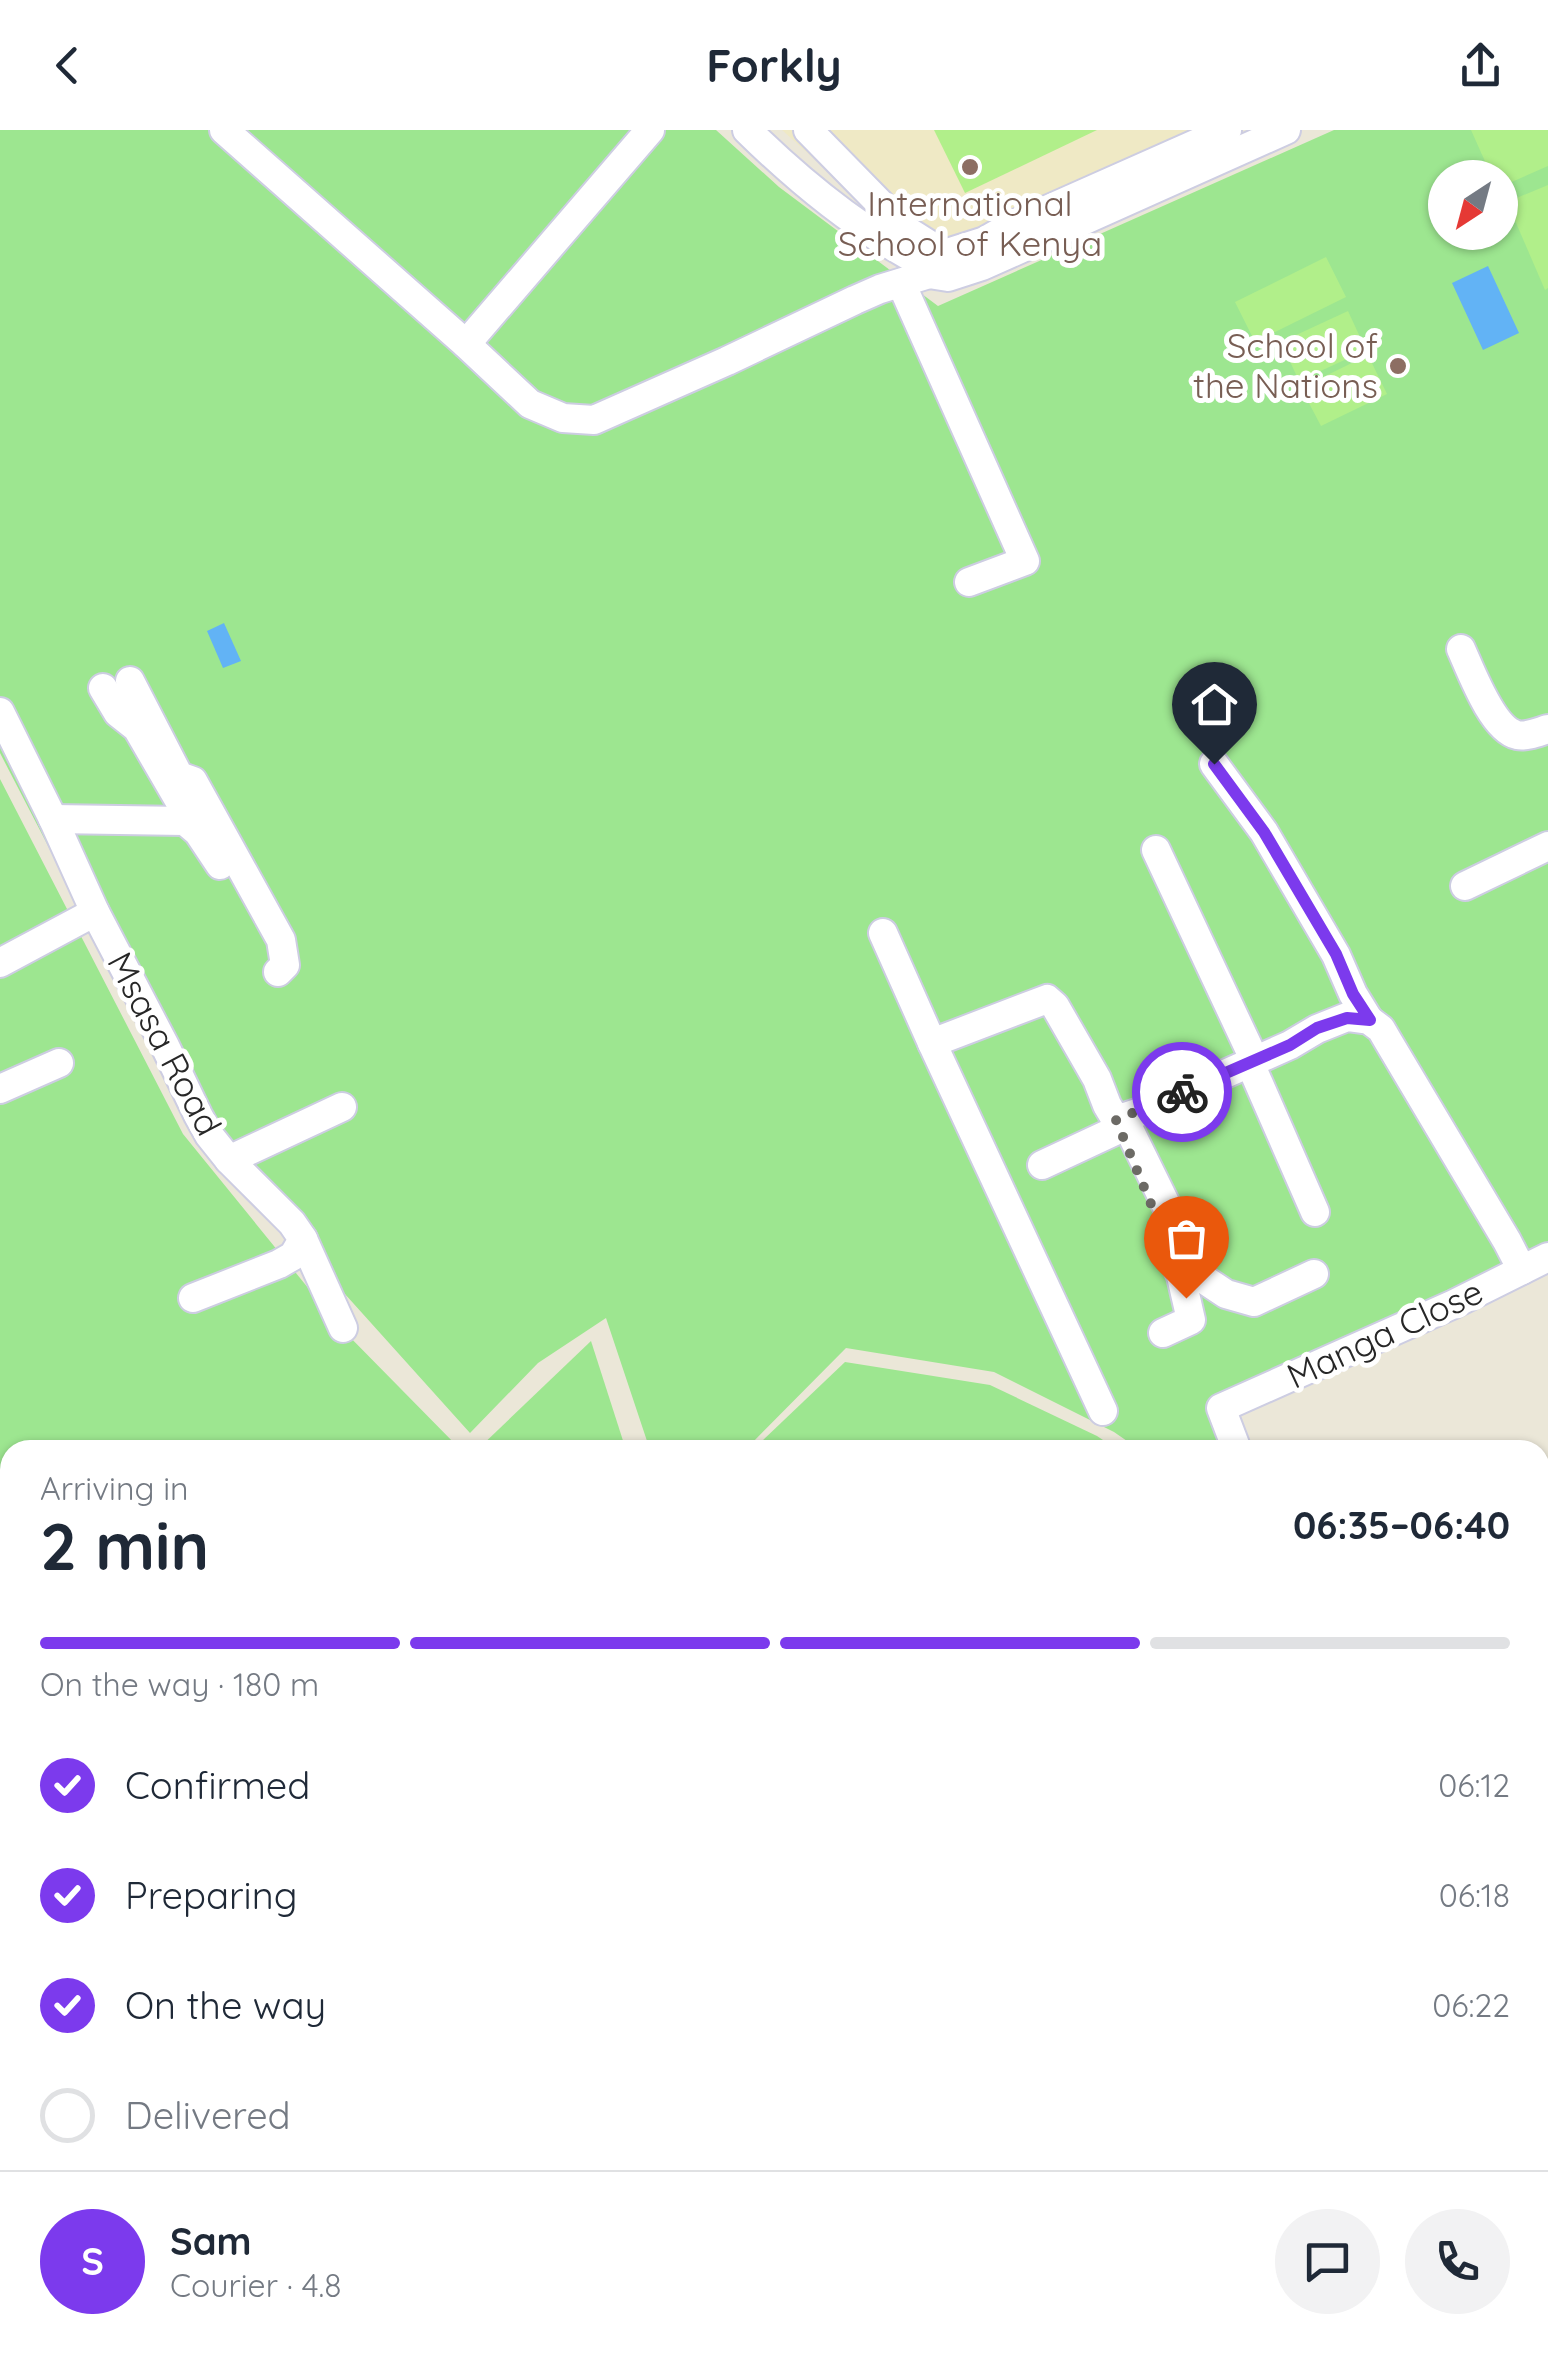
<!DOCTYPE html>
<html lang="en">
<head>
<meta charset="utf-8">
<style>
  body { margin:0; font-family:Quicksand,sans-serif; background:#f2f2f3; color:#1f2937; height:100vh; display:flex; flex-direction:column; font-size:38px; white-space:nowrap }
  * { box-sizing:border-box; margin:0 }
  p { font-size:32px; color:#747a83 }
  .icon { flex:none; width:55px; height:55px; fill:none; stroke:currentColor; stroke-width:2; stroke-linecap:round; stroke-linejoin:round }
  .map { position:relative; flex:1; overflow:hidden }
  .side { position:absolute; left:0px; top:1310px; width:1550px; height:932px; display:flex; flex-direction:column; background:#fff; border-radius:30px 30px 0 0; box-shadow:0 2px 8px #0004 }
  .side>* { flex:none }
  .needle { width:65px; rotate:216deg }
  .buttons { position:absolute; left:1428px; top:30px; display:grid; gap:20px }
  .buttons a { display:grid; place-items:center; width:90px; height:90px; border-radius:50%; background:#fff; box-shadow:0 2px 8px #0004; font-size:50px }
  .pin { position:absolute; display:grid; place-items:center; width:85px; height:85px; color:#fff; margin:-102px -42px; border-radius:50% 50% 50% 0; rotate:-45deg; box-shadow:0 0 10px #0007 }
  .pin .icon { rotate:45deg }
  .courier { position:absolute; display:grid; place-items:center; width:100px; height:100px; margin:-50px; border:8px solid #7c3aed; border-radius:50%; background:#fff; color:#222; box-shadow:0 2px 12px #0007 }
  .summary em { font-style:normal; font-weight:800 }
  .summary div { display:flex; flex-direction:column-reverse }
  .summary { display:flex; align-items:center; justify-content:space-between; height:170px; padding:0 40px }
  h1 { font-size:65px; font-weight:800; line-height:75px }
  .bar { display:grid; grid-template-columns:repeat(4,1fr); gap:15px 10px; align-content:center; height:120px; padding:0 40px }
  .bar i { height:12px; border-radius:8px; background:#e0e1e3 }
  .bar .on { background:#7c3aed }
  .bar p { grid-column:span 4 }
  .line { display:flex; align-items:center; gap:25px; padding:0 40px; border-top:2px solid #e0e1e3 }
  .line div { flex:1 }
  .round { display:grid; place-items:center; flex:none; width:105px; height:105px; border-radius:52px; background:#f2f2f3 }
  ol { padding:0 40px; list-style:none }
  li { display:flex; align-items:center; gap:30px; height:110px }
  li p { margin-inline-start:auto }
  li .icon { padding:10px; border-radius:50%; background:#7c3aed; color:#fff; stroke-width:4 }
  li:last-child { color:#747a83 }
  li i { width:55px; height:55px; border:5px solid #e0e1e3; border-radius:50% }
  header { display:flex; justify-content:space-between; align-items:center; height:130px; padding:0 40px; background:#fff; font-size:45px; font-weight:800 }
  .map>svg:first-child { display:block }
</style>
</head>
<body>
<header><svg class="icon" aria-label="back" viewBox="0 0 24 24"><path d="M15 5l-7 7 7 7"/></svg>Forkly<svg class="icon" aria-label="share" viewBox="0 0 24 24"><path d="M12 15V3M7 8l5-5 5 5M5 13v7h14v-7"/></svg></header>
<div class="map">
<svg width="1548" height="2241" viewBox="0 0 1548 2241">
  <rect width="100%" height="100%" fill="#ebe7d8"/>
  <!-- education -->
  <path fill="#efe9c5" d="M782,0h417l-245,110 -39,-15 -31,-3z"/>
  <!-- green -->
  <g fill="#9de690" fill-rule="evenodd">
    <path d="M0,0h716l63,57 159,119 396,-176h214v1122l-315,160 16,38h-109l-26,-18 -120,-60 -148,-24 -98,99 8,3h-106l-44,-132 -68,45 -68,70 -278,-309 -192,-371zM1445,48h55v54h-55z"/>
    <path d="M0,649l183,355 156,192 122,124h-451v608l-10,-22z"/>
    <path d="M591,1211l35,109h-149z"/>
    <path d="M845,1232l145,23 107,51 21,14h-313l-44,-8z"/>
    <path d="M1066,2233l9,8h-920l-4,-8z"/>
    <path d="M1152,2233h116l1,8h-109z"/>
  </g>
  <!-- pitch -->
  <g fill="#b1ef8a">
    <path d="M934,0h163l-132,63z"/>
    <path d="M1471,0h77v36l-48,21v-9l-8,-1z"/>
    <path d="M1548,55v103l-3,2 -38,-88z"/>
    <path d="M1326,127l20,40 -91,45 -20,-40z"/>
    <path d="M1348,181l18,39 -67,31 -18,-39z"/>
    <path d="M1368,225l19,39 -66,32 -20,-38z"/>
  </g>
  <!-- water -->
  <g fill="#62b3f5">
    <path d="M1488,136l31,67 -36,17 -31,-67z"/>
    <path d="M224,493l17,38 -18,7 -16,-37z"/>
  </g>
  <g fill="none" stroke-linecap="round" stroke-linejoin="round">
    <!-- minor casing -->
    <g stroke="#cdcde2" stroke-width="32">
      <g id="minor">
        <path d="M224,0l242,214 64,60 33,14 31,2 133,-59 128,-61 25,-11 49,-15"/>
        <path d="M747,0c53,52 113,102 180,135l2,9 19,3 34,-11 304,-136"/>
        <path d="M808,0l98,100 38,24 41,-13 28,-16 214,-95"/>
        <path d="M901,153l124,278 -56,21"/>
        <path d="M466,214l184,-214"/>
        <path d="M1461,519c10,22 31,80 56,86 10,2 21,-3 31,-6"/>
        <path d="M130,551l49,95 14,5 88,159 4,25 -7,7"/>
        <path d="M103,558l15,25 19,15 43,74 5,19"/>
        <path d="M0,582l53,107 42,93 70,134 33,69 11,20 20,25 63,63 11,16 -10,17 -14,8 -86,34"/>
        <path d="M1214,634l50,68 72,123 17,39 16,26"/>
        <path d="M53,689l132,2 13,11 22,33"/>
        <path d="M1156,720l98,209"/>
        <path d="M1465,756l83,-40"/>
        <path d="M883,803l49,110 115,-44 8,7 42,73 10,26 9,15 24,-8 150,-67 27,-16 30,-12 22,3 12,9 7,12 119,200 15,29"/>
        <path d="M0,833l95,-51"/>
        <path d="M932,913l171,368"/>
        <path d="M1249,931l66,151"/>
        <path d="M0,959l59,-26"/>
        <path d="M1123,987l79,161 24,16 28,8 60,-28"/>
        <path d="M229,1030l113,-53"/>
        <path d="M1042,1035l77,-36"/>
        <path d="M303,1109l40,89"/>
        <path d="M1163,1203l28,-13 -10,-44 -10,-25"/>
        <path d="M1237,1320l-16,-42 233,-104 94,-47"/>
        <path d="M0,1440l10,-6"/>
        <path d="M0,1982l10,21"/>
        <path d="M0,2067l10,-5"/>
        <path d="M0,2166l10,-5"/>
        <path d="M89,2241l20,-9"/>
      </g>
    </g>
    <!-- minor -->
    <use href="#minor" stroke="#fff" stroke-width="28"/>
  </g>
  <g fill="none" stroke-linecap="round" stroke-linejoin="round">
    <!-- done -->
    <path stroke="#6c6a65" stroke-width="10" stroke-dasharray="0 18" d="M1182,962l-66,28 65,156 5,22"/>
    <!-- route -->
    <path stroke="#7c3aed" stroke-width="12" d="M1182,962l108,-47 27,-17 30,-10 23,2 -17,-26 -17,-40 -72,-122 -50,-68"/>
  </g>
  <!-- markers -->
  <g fill="#8d6e63" stroke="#fff" stroke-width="4">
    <circle cx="970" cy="37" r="10"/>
    <circle cx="1398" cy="236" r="10"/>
  </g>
  <g text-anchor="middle" stroke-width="10" stroke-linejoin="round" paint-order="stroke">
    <!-- education labels -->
    <g font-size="35" fill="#785e54" stroke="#fff">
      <text x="970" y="86">International<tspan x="970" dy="40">School of Kenya</tspan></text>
      <text x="1378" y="228" text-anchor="end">School of<tspan x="1378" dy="40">the Nations</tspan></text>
    </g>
    <!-- street labels -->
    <g font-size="35" fill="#272727" stroke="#fff">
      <text transform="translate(164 914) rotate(62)" y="12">Msasa Road</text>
      <text transform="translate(1385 1204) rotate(-25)" y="12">Manga Close</text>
    </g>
  </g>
</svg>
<div class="buttons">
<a><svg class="needle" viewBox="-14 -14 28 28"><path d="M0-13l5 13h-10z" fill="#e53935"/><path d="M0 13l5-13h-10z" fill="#747a83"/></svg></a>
</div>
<div class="pin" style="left:1186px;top:1168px;background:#ea580c"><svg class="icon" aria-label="bag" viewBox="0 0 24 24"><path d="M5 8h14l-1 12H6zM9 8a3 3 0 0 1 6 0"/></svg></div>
<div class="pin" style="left:1214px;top:634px;background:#1f2937"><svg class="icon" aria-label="home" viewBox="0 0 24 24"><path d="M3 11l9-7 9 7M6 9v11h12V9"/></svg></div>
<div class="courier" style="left:1182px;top:962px"><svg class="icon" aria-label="bike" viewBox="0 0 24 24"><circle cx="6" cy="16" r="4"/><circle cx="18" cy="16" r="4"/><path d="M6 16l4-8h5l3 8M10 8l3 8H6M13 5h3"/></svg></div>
<section class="side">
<div class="summary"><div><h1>2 min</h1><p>Arriving in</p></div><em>06:35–06:40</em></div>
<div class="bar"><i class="on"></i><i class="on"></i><i class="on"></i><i></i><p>On the way · 180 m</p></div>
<ol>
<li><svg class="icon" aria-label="check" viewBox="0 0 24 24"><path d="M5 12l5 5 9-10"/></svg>Confirmed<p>06:12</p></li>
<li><svg class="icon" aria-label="check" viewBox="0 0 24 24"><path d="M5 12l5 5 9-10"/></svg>Preparing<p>06:18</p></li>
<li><svg class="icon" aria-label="check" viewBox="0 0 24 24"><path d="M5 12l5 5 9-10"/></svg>On the way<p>06:22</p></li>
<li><i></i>Delivered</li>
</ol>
<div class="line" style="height:180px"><b class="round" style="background:#7c3aed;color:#fff">S</b><div><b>Sam</b><p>Courier · 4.8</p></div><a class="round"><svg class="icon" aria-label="chat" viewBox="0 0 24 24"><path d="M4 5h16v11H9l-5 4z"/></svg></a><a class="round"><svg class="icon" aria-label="phone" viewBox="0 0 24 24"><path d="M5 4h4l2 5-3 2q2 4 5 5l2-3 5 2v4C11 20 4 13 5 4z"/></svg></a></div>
</section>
</div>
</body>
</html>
